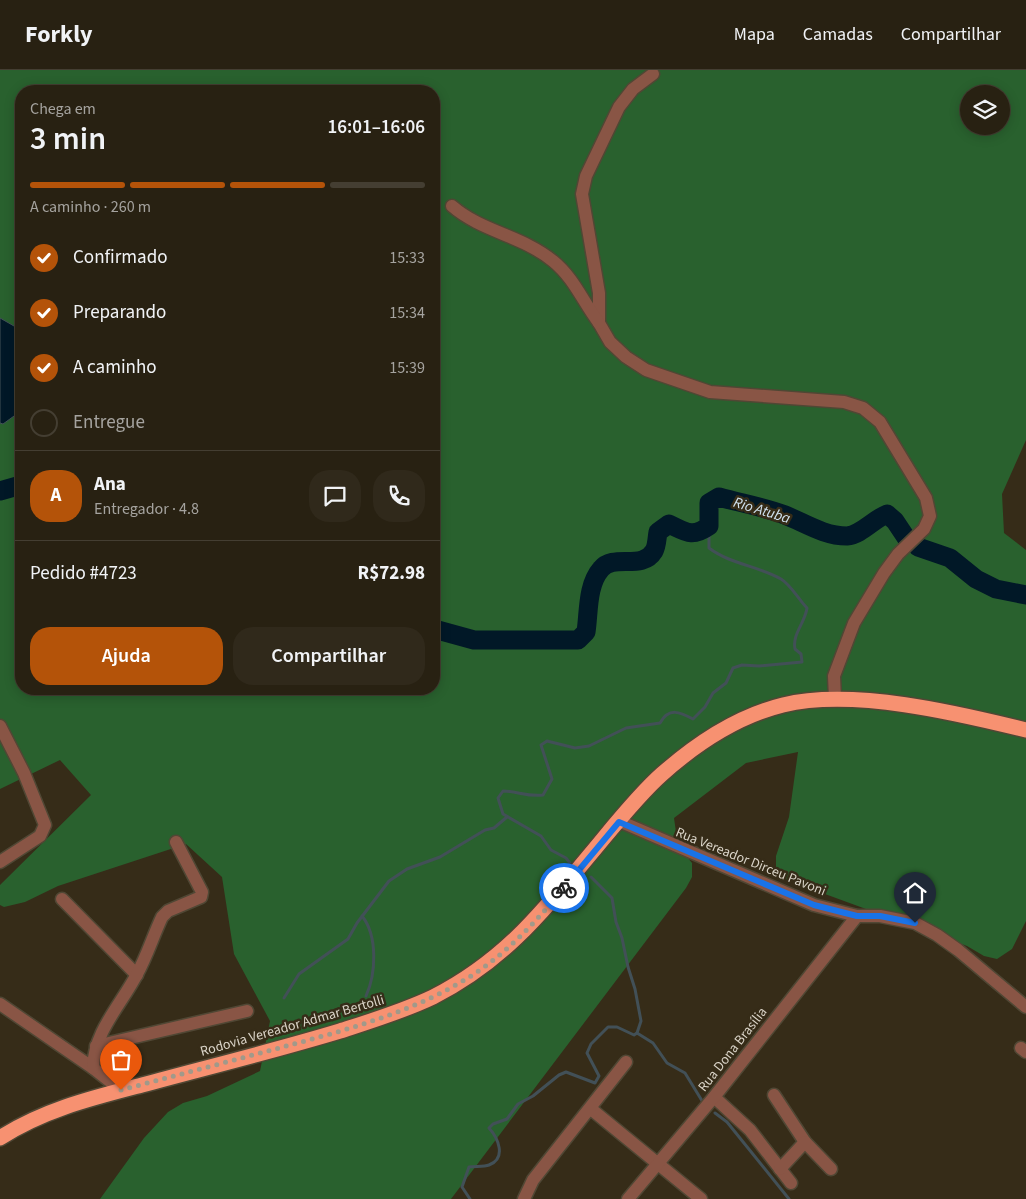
<!DOCTYPE html>
<html lang="pt">
<head>
<meta charset="utf-8">
<style>
  body { margin:0; font-family:"Source Sans 3",sans-serif; background:#30291b; color:#f1f3f6; height:100vh; display:flex; flex-direction:column; font-size:19px; white-space:nowrap }
  * { box-sizing:border-box; margin:0 }
  p { font-size:16px; color:#a5a39f }
  .icon { flex:none; width:28px; height:28px; fill:none; stroke:currentColor; stroke-width:2; stroke-linecap:round; stroke-linejoin:round }
  .map { position:relative; flex:1; overflow:hidden }
  .sheet { position:absolute; left:15px; top:15px; width:425px; height:610px; display:flex; flex-direction:column; background:#282112; border-radius:20px; box-shadow:0 2px 12px #0003,0 0 0 1px #443e32 }
  .sheet>* { flex:none }
  .fabs { position:absolute; left:960px; top:15px; display:grid; gap:10px }
  .fabs a { display:grid; place-items:center; width:50px; height:50px; border-radius:50%; background:#282112; box-shadow:0 2px 12px #0003,0 0 0 1px #443e32; font-size:25px }
  .pin { position:absolute; display:grid; place-items:center; width:42px; height:42px; color:#fff; margin:-51px -21px; border-radius:50% 50% 50% 0; rotate:-45deg; box-shadow:0 0 5px #0007 }
  .pin .icon { rotate:45deg }
  .courier { position:absolute; display:grid; place-items:center; width:50px; height:50px; margin:-25px; border:4px solid #1a73e8; border-radius:50%; background:#fff; color:#222; box-shadow:0 1px 6px #0007 }
  .summary em { font-style:normal; font-weight:600 }
  .summary div { display:flex; flex-direction:column-reverse }
  .summary { display:flex; align-items:center; justify-content:space-between; height:85px; padding:0 15px }
  h1 { font-size:32px; font-weight:600; line-height:38px }
  .bar { display:grid; grid-template-columns:repeat(4,1fr); gap:8px 5px; align-content:center; height:60px; padding:0 15px }
  .bar i { height:6px; border-radius:4px; background:#443e32 }
  .bar .on { background:#b45309 }
  .bar p { grid-column:span 4 }
  .line { display:flex; align-items:center; gap:12px; padding:0 15px; border-top:1px solid #443e32 }
  .line div { flex:1 }
  .round { display:grid; place-items:center; flex:none; width:52px; height:52px; border-radius:20px; background:#30291b }
  ol { padding:0 15px; list-style:none }
  li { display:flex; align-items:center; gap:15px; height:55px }
  li p { margin-inline-start:auto }
  li .icon { padding:5px; border-radius:50%; background:#b45309; color:#fff; stroke-width:4 }
  li:last-child { color:#a5a39f }
  li i { width:28px; height:28px; border:2px solid #443e32; border-radius:50% }
  .button { display:flex; gap:10px; margin-top:auto; padding:10px 15px }
  .button a { flex:1; height:58px; border-radius:20px; background:#b45309; color:#fff; font-size:20px; font-weight:600; line-height:58px; text-align:center }
  .button a+a { background:#30291b; color:#f1f3f6 }
  header { display:flex; align-items:center; gap:30px; box-sizing:border-box; height:70px; padding:0 25px; background:#282112; border-bottom:1px solid #443e32 }
  header strong { font-size:24px }
  nav { display:flex; gap:28px; margin-inline-start:auto; font-size:18px }
  .map>svg:first-child { display:block }
</style>
</head>
<body>
<header>
<strong>Forkly</strong>
<nav><a>Mapa</a><a>Camadas</a><a>Compartilhar</a></nav>
</header>
<div class="map">
<svg width="1026" height="1129" viewBox="0 0 1026 1129">
  <rect width="100%" height="100%" fill="#362c18"/>
  <!-- green -->
  <path fill="#29612e" fill-rule="evenodd" d="M0,0h1026v370l-24,54 2,39 22,17v371l-14,28 -15,10 -13,-3 -17,-10 -183,-67 -8,-12v-11l13,-39 9,-65 -52,11 -72,55 4,28 14,17v14l-6,11 -235,311h-351l44,-61 24,-26 15,-9 24,-7 53,-25 10,-50 -36,-67 -12,-77 -36,-33 -128,42 -33,16 -21,5 -4,-2v-20l91,-90 -31,-35 -60,29zM21,21h413v598h-413zM969,24h32v32h-32z"/>
  <!-- water -->
  <path fill="#011827" stroke="#425057" d="M0,248l21,12v81l-18,13 -3,-1z"/>
  <g fill="none" stroke-linecap="round" stroke-linejoin="round">
    <!-- stream -->
    <g stroke="#425057" stroke-width="3">
      <path d="M573,797l-7,-9 -15,-8 -10,-14 -38,-22 -5,-16 5,-7c14,0 24,6 40,4l9,-16 -11,-34 6,-4 28,7 14,-2 37,-18 34,-5c9,-16 20,-11 33,-4l12,-12 8,-14 13,-10 7,-15 9,-3 17,1 43,-4 -1,-8 -6,-5c-3,-15 10,-26 12,-41 -8,-8 -16,-23 -26,-29 -23,-13 -51,-15 -72,-31v-22"/>
      <path d="M591,807l21,21 4,24 6,16 6,29 7,22 6,32 -4,12"/>
      <path d="M362,846c16,20 14,58 4,80"/>
      <path d="M284,928l15,-24 49,-35 9,-16 32,-42 18,-12 33,-12 45,-27 9,-2 13,-11"/>
      <path d="M715,1043l12,9 62,77"/>
      <path d="M470,1129l-8,-12 7,-20c6,-1 15,0 20,-2 18,-7 9,-27 0,-37l4,-4 14,-5 11,-15 15,-8 26,-21 7,-3 29,11 4,-7 -12,-23 4,-9 17,-17h9l17,8 3,-2 16,10 14,20 18,10 19,31"/>
    </g>
    <!-- river -->
    <g stroke="#011827" stroke-width="19">
      <path d="M0,421l21,-6"/>
      <path d="M918,477l32,11 26,21 20,10 30,6"/>
      <path d="M434,559l40,11h104l8,-8c3,-20 1,-47 15,-63 13,-16 41,2 53,-18 3,-5 3,-14 4,-19l11,-8c17,8 23,14 40,2v-23l10,-6c21,6 45,10 66,18 20,8 39,21 62,21 14,-1 27,-17 40,-22l8,7 12,18"/>
    </g>
    <!-- minor casing -->
    <g stroke="#504734" stroke-width="15">
      <g id="minor">
        <path d="M653,4l-20,15 -14,18 -33,69 -4,18 17,99v30l11,19 16,15 20,13 64,22 134,10 19,6 17,14 46,76 4,18 -6,13 -26,25 -14,19 -30,50 -20,53 1,23"/>
        <path d="M452,136c30,26 69,29 101,55 21,17 30,41 46,62"/>
        <path d="M0,656l24,47 21,52 -5,11 -40,26"/>
        <path d="M619,751l195,84 43,11h23l35,7 22,12 21,15 68,57"/>
        <path d="M62,829l75,76"/>
        <path d="M0,934l93,64 28,22"/>
        <path d="M96,976l151,-35"/>
        <path d="M1021,978l5,4"/>
        <path d="M93,998c1,-37 28,-63 44,-94 10,-18 16,-38 25,-57l6,-6 33,-14 1,-5 -26,-50"/>
        <path d="M774,1025l31,47 26,27"/>
        <path d="M714,1027l36,33 41,53"/>
        <path d="M591,1039l110,90"/>
        <path d="M780,1099l25,-27"/>
        <path d="M524,1129l9,-19 93,-118"/>
        <path d="M628,1129l86,-102 143,-181"/>
      </g>
    </g>
    <!-- highway casing -->
    <g stroke="#504734" stroke-width="18">
      <path id="highway" d="M0,1068c43,-28 92,-40 142,-53 66,-18 132,-34 198,-54 31,-10 64,-20 93,-34 69,-35 107,-82 155,-140 22,-26 49,-61 74,-83 35,-31 76,-58 121,-69 70,-17 174,8 243,25"/>
    </g>
    <!-- minor -->
    <use href="#minor" stroke="#895545" stroke-width="12"/>
    <!-- highway -->
    <use href="#highway" stroke="#f79171" stroke-width="15"/>
  </g>
  <g fill="none" stroke-linecap="round" stroke-linejoin="round">
    <!-- done -->
    <path stroke="#a1998a" stroke-width="5" stroke-dasharray="0 9" d="M121,1020c53,-14 106,-28 158,-42 67,-18 140,-37 198,-76 33,-22 62,-54 87,-84"/>
    <!-- route -->
    <path stroke="#1a73e8" stroke-width="6" d="M564,818l55,-66 195,83 43,11h23l35,7"/>
  </g>
  <g text-anchor="middle" stroke-width="5" stroke-linejoin="round" paint-order="stroke">
    <!-- street labels -->
    <g font-size="14" fill="#dad4c8" stroke="#362c18">
      <text transform="translate(751 791) rotate(22)" y="5">Rua Vereador Dirceu Pavoni</text>
      <text transform="translate(292 955) rotate(-16)" y="5">Rodovia Vereador Admar Bertolli</text>
      <text transform="translate(732 979) rotate(-52)" y="5">Rua Dona Brasília</text>
    </g>
    <!-- water labels -->
    <g font-size="15" font-style="italic" fill="#d0e2f0" stroke="#362c18">
      <text transform="translate(762 440) rotate(17)" y="5">Rio Atuba</text>
    </g>
  </g>
</svg>
<div class="fabs">
<a><svg class="icon" aria-label="layers" viewBox="0 0 24 24"><path d="M12 4l9 5-9 5-9-5zM3 14l9 5 9-5"/></svg></a>
</div>
<div class="pin" style="left:121px;top:1020px;background:#ea580c"><svg class="icon" aria-label="bag" viewBox="0 0 24 24"><path d="M5 8h14l-1 12H6zM9 8a3 3 0 0 1 6 0"/></svg></div>
<div class="pin" style="left:915px;top:853px;background:#1f2937"><svg class="icon" aria-label="home" viewBox="0 0 24 24"><path d="M3 11l9-7 9 7M6 9v11h12V9"/></svg></div>
<div class="courier" style="left:564px;top:818px"><svg class="icon" aria-label="bike" viewBox="0 0 24 24"><circle cx="6" cy="16" r="4"/><circle cx="18" cy="16" r="4"/><path d="M6 16l4-8h5l3 8M10 8l3 8H6M13 5h3"/></svg></div>
<section class="sheet">
<div class="summary"><div><h1>3 min</h1><p>Chega em</p></div><em>16:01–16:06</em></div>
<div class="bar"><i class="on"></i><i class="on"></i><i class="on"></i><i></i><p>A caminho · 260 m</p></div>
<ol>
<li><svg class="icon" aria-label="check" viewBox="0 0 24 24"><path d="M5 12l5 5 9-10"/></svg>Confirmado<p>15:33</p></li>
<li><svg class="icon" aria-label="check" viewBox="0 0 24 24"><path d="M5 12l5 5 9-10"/></svg>Preparando<p>15:34</p></li>
<li><svg class="icon" aria-label="check" viewBox="0 0 24 24"><path d="M5 12l5 5 9-10"/></svg>A caminho<p>15:39</p></li>
<li><i></i>Entregue</li>
</ol>
<div class="line" style="height:90px"><b class="round" style="background:#b45309;color:#fff">A</b><div><b>Ana</b><p>Entregador · 4.8</p></div><a class="round"><svg class="icon" aria-label="chat" viewBox="0 0 24 24"><path d="M4 5h16v11H9l-5 4z"/></svg></a><a class="round"><svg class="icon" aria-label="phone" viewBox="0 0 24 24"><path d="M5 4h4l2 5-3 2q2 4 5 5l2-3 5 2v4C11 20 4 13 5 4z"/></svg></a></div>
<div class="line" style="height:65px"><div>Pedido #4723</div><b>R$72.98</b></div>
<div class="button"><a>Ajuda</a><a>Compartilhar</a></div>
</section>
</div>
</body>
</html>
